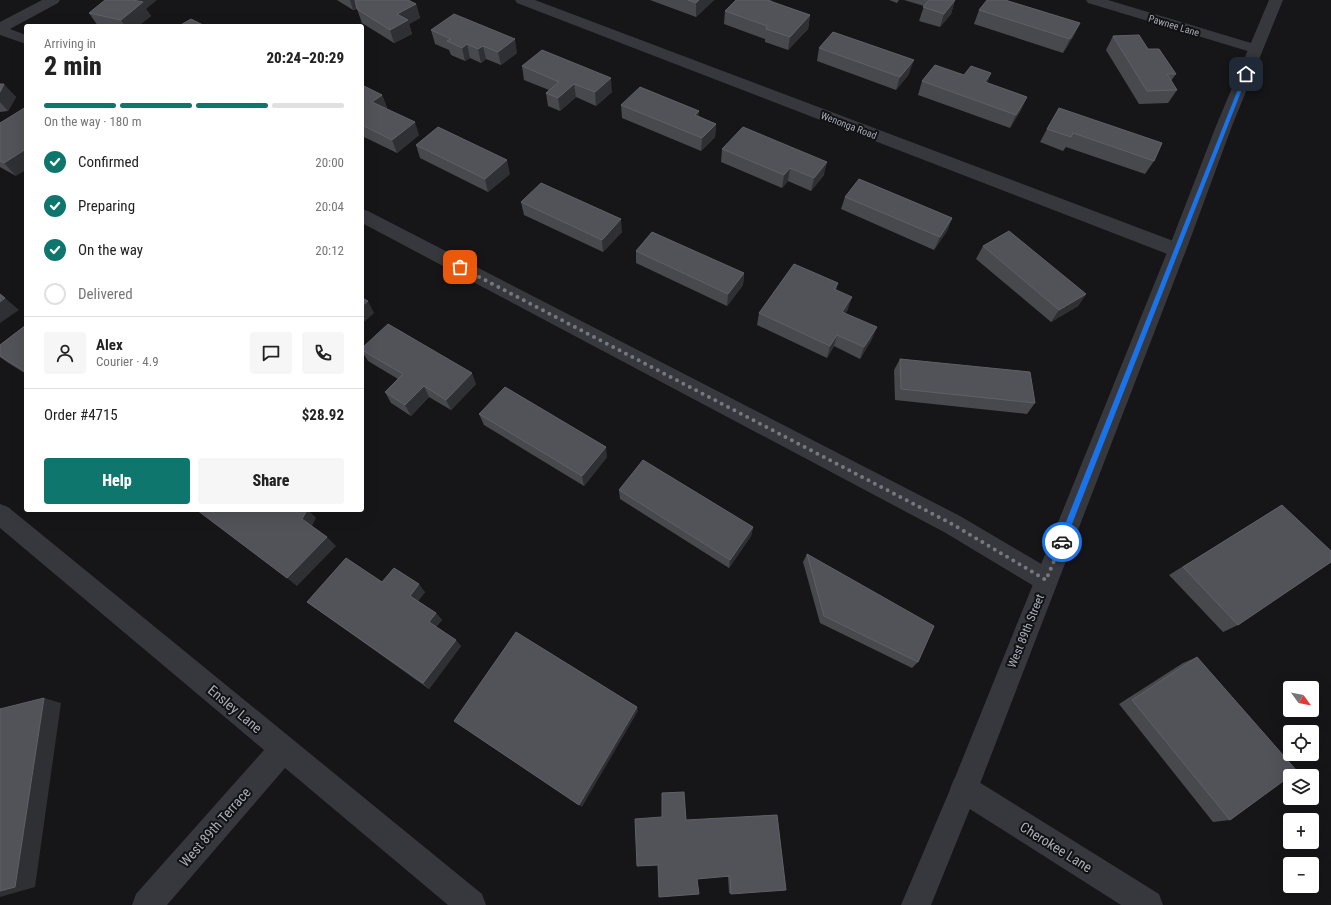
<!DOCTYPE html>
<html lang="en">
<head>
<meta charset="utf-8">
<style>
  body { margin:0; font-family:"Roboto Condensed",sans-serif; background:#f6f6f6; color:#222; height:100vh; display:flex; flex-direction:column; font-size:15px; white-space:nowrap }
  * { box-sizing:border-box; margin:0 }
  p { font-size:13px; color:#767676 }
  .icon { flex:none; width:22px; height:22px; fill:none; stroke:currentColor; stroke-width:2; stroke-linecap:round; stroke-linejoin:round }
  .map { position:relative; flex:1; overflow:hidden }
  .side { position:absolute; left:24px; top:24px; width:340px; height:488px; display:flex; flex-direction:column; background:#fff; border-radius:4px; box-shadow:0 4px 16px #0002 }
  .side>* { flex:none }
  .needle { width:26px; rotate:123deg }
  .controls { position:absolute; left:1283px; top:681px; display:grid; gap:8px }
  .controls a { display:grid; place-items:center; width:36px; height:36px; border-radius:4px; background:#fff; box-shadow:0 4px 16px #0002; font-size:20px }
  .pin { position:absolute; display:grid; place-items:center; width:34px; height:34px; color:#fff; margin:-17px; border-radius:8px; box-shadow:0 2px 6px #0006 }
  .courier { position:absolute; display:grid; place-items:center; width:40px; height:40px; margin:-20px; border:3px solid #1a73e8; border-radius:50%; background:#fff; color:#222; box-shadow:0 1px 5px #0007 }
  .overview em { font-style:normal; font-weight:800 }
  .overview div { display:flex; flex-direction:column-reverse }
  .overview { display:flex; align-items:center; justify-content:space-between; height:68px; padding:0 20px }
  h1 { font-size:26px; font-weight:800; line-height:30px }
  .bar { display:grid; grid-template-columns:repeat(4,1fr); gap:6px 4px; align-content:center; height:48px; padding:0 20px }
  .bar i { height:5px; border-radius:3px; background:#e0e0e0 }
  .bar .selected { background:#0f766e }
  .bar p { grid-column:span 4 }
  .line { display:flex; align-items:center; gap:10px; padding:0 20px; border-top:1px solid #e0e0e0 }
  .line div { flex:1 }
  .round { display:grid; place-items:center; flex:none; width:42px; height:42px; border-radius:4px; background:#f6f6f6 }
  ol { padding:0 20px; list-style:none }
  li { display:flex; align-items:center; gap:12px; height:44px }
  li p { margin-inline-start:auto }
  li .icon { padding:4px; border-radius:50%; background:#0f766e; color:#fff; stroke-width:4 }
  li:last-child { color:#767676 }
  li i { width:22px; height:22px; border:2px solid #e0e0e0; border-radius:50% }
  .button { display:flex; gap:8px; margin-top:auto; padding:8px 20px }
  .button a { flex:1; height:46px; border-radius:4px; background:#0f766e; color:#fff; font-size:16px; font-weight:800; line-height:46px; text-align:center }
  .button a+a { background:#f6f6f6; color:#222 }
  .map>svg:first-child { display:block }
</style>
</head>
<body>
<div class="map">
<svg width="1331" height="905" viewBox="0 0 1331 905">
  <rect width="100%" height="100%" fill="#161618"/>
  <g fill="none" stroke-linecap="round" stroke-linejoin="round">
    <!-- minor -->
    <g fill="#37383d" fill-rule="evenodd">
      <path d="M42,0h18l-2,3 -48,26 16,6v9l-26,-9v-13z"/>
      <path d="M515,0h20l649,245 2,5 -2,5 -7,2 -7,-2 -653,-252z"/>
      <path d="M1086,0h22l153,46 2,3 -2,3 -5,1 -5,-1 -163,-49z"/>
      <path d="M362,209l6,2 592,305 95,56 3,8 -3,8 -9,4 -9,-4 -93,-56 -582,-309z"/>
      <path d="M0,504l8,3 474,387 4,11h-38l-163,-137 -118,137h-35l4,-11 128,-144 -264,-222z"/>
      <path d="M964,775l10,4 185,115 4,11h-42l-167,-106 -4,-10 4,-10z"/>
    </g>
    <!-- tertiary -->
    <path fill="#37383d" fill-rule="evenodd" d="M1269,0h14l-51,126 -44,119 -210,544 -47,116h-30l51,-120 218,-540 46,-119z"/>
  </g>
  <!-- wall -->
  <g fill="#47494d">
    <path d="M337,0h71l8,4 4,14 -11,6 3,10 -18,9 -32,-20 -5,-14 -4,1z"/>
    <path d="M650,0h64l-18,17z"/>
    <path d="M889,0h10l-2,3z"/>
    <path d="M904,0h51l-4,14 -11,13 -21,-6 5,-15z"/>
    <path d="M772,2l38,13 -2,14 -20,21 -23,-8v-3l-41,-15 1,-13z"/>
    <path d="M146,9l5,7 -13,10h-40l-9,-13z"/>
    <path d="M979,10l101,13 -7,14 -10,16 -89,-29z"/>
    <path d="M431,30l86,23 -16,12 -15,-6 -5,4 -11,-5 -5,3 -14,-6 -2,-5 -14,-6z"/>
    <path d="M1113,36l35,13 28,25 -5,7 6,9 -9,13 -29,1 -33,-54z"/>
    <path d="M819,48l90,26 -13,16 -79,-29z"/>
    <path d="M522,66l90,26 -16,14 -20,-9 -16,14 -12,-5 -2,-13 3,-3 -25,-10z"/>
    <path d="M991,73l-4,10 40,14 -6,13 -11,18 -92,-33 4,-14 42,-6z"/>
    <path d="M0,84l16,13 -8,14 -8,1z"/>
    <path d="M362,85l20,10 5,13 -1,1 33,26 -22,18 -35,-17z"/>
    <path d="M621,105l77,11 18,8 -1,13 -14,14 -79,-33z"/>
    <path d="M0,123l16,53 -16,-9z"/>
    <path d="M1047,129l115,14 -8,18 -9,13 -79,-27 -3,4 -23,-9z"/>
    <path d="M416,145l94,29 -22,18 -68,-34z"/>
    <path d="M722,149l102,26 -13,16 -23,-10 -6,7 -61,-26z"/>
    <path d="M845,197l107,21 -5,13 -13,19 -93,-41z"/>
    <path d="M521,202l101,30 -19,20 -79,-37z"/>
    <path d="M983,246l103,48 -8,12 -27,16 -75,-63z"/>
    <path d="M636,251l108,22 -1,12 -16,21 -91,-43z"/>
    <path d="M838,283l-2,7 12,19 -3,5 27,25 -12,20 -26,-13 -7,12 -70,-33 2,-12z"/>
    <path d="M26,325v49l-19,-12 -7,-5v-12z"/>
    <path d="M362,348l114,36 -25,26 -22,-13 -18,19 -20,-13 -6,-11 13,-13 -30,-18 -6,-10z"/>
    <path d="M900,359l135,44 -8,11 -132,-14 -1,-30z"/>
    <path d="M479,414l128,43 -23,29 -100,-61z"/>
    <path d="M619,490l134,37 -2,9 -22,32 -109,-69z"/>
    <path d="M1282,505l-44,120 -15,7 -54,-57z"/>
    <path d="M807,554l111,108 -6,6 -92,-45 -17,-61z"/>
    <path d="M382,582l43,10 -7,9 18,12 6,7 -6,7 25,19 -32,43 -122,-87z"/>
    <path d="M1197,657l33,163 -17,2 -94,-118 64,-41z"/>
    <path d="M777,815l-46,79 -2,-1 -1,-16 -70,-12 -21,1 49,-46z"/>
  </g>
  <!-- shaded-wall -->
  <g fill="#2f3033">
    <path d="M132,0h25l-11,9 5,7 -13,10h-13l-4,-6z"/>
    <path d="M350,0h6l2,8 -5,2z"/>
    <path d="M699,0h15l-18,17v-14z"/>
    <path d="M767,0h5l-1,8 -6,6z"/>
    <path d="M955,0l-4,14 -11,13 4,-13z"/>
    <path d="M416,4l4,14 -11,6 3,10 -18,9 -4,-13 7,-16z"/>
    <path d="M810,15l-2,14 -20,21 2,-13z"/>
    <path d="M1080,23l-7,14 -10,16 7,-14z"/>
    <path d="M515,39l2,14 -16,12 -3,-13z"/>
    <path d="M467,44l3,14 -5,3 -3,-13z"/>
    <path d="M483,46l3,13 -5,4 -3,-14z"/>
    <path d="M914,60l-5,14 -13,16 4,-13z"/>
    <path d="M991,73l-5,13 -1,-4z"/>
    <path d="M611,78l1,14 -16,14 -1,-14z"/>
    <path d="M4,84l12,13 -8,14 -8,-9v-10z"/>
    <path d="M574,84l2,13 -16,14 -2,-13z"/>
    <path d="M382,95l5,13 -10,7 -5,-13z"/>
    <path d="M1027,97l-6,13 -11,18 6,-13z"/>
    <path d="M699,111l-1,13 -3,-9z"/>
    <path d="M415,122l4,13 -22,18 -5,-13z"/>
    <path d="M716,124l-1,13 -14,14 1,-13z"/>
    <path d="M26,149v21l-10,6 -12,-13z"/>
    <path d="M507,160l3,14 -22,18 -3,-13z"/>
    <path d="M827,162l-3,13 -13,16 3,-13z"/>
    <path d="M790,168l-2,13 -6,7 2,-13z"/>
    <path d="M952,218l-5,13 -13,19 6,-13z"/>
    <path d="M621,219l1,13 -19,20 -1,-12z"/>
    <path d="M744,273l-1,12 -16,21 1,-12z"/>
    <path d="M1086,294l-8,12 -27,16 8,-12z"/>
    <path d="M852,297l-4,12 -10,15 4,-12z"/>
    <path d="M5,298l14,12 -19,13v-21z"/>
    <path d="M368,301l6,12 -12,11v-18z"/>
    <path d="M877,327l-5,12 -12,20 4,-12z"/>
    <path d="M837,335l-3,11 -7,12 3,-12z"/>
    <path d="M472,373l4,11 -25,26 -5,-10z"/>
    <path d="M424,386l5,11 -18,19 -6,-11z"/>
    <path d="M606,447l1,10 -23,29 -2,-10z"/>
    <path d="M307,510h1l8,8 -5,10 -9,-9z"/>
    <path d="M753,527l-2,9 -22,32 1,-8z"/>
    <path d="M327,537l9,9 -39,40 -10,-8z"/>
    <path d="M419,584l6,8 -9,11 -6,-7z"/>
    <path d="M436,613l6,7 -7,8 -6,-6z"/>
    <path d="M456,640l5,6 -32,43 -6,-6z"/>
    <path d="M44,698l17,5 -26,184 -35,10v-6z"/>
    <path d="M637,707l1,4 -56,96 -3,-2z"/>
  </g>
  <!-- building -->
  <g fill="#525359" stroke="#5f6168">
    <path d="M105,0h28l10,2 -22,18 -32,-7z"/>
    <path d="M355,0h53l8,4 -19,10 11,6 -18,10 -33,-21z"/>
    <path d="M688,0h11l-3,3z"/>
    <path d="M736,0h31l43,15 -20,22 -24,-8 1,-3 -42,-15z"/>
    <path d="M929,0h26l-11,14 -21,-7z"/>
    <path d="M987,0h18l75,23 -10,16 -91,-29z"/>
    <path d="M454,14l61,25 -17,13 -15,-6 -5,3 -11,-5 -5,4 -15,-7 4,-2 -20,-9z"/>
    <path d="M191,19l14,7h-26z"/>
    <path d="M833,32l81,28 -14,17 -81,-29z"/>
    <path d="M1139,35l9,14h11l17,25h-9l10,16 -30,1 -34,-55z"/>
    <path d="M542,50l69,28 -16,14 -21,-8 -16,14 -12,-5 13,-11 -37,-16z"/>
    <path d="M935,65l29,10 7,-9 20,7 -6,9 42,15 -11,18 -94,-34z"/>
    <path d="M0,84h4l-4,8z"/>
    <path d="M362,85l20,10 -10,7 43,20 -23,18 -30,-15z"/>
    <path d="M640,87l59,24 -4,4 21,9 -14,14 -81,-33z"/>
    <path d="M26,107v42l-22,14 -4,-2v-38z"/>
    <path d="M1059,108l103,35 -8,18 -81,-28 -2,4 -24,-8z"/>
    <path d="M438,127l69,33 -22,19 -69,-34z"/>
    <path d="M743,127l84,35 -13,16 -24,-10 -6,7 -62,-26z"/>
    <path d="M859,179l93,39 -12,19 -95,-40z"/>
    <path d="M541,183l80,36 -19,21 -81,-38z"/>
    <path d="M1009,231l77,63 -27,16 -76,-64z"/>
    <path d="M652,232l92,41 -16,21 -92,-43z"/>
    <path d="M794,264l44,19 -4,6 18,8 -10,15 35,15 -13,20 -27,-12 -7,11 -71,-33z"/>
    <path d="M0,294l5,4 -5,4z"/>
    <path d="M362,298l6,3 -6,5z"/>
    <path d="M388,324l84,49 -26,27 -22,-14 -19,19 -20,-13 18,-18 -41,-24v-2z"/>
    <path d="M26,325v47l-26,-16v-11z"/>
    <path d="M900,359l130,13 5,31 -134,-14z"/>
    <path d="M505,387l101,60 -24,29 -103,-62z"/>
    <path d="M643,460l110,67 -23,33 -111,-70z"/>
    <path d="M1282,505l49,46v11l-93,63 -55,-58z"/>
    <path d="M197,510h110l-5,9 25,18 -40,41z"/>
    <path d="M807,554l127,72 -16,36 -94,-46z"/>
    <path d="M346,558l36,24 12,-14 25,16 -9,12 26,17 -7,9 27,18 -33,43 -116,-81z"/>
    <path d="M516,632l121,75 -58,98 -125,-84z"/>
    <path d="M1197,657l100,114 -67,49 -98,-120z"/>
    <path d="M44,698l-29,189 -15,4v-182z"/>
    <path d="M684,792l2,28 91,-5 9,75 -55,4 -1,-18 -33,3 2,15 -40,3 -1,-32 -21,1 -2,-47 27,-2v-24z"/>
  </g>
  <!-- route -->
  <path fill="#1a73e8" d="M1246,72l2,2 -183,468 -1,2h-5l-1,-2 186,-468z"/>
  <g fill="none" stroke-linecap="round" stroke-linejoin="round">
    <!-- done -->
    <path stroke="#757880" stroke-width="4" stroke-dasharray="0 7.2" d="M460,267l492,257 94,56 16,-38"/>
  </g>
  <g text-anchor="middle" stroke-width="4" stroke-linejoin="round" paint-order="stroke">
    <!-- far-street labels -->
    <g font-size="10" fill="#a8adb8" stroke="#111113">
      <text transform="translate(1174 25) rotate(17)" y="4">Pawnee Lane</text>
      <text transform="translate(849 125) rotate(21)" y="4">Wenonga Road</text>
    </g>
    <!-- street labels -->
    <g font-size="12" fill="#a8adb8" stroke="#111113">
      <text transform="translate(1026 631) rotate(-68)" y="4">West 89th Street</text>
    </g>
    <!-- near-street labels -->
    <g font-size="14" fill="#a8adb8" stroke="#111113">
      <text transform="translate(235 709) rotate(40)" y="5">Ensley Lane</text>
      <text transform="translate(215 827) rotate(-49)" y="5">West 89th Terrace</text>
      <text transform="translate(1056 847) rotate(32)" y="5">Cherokee Lane</text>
    </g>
  </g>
</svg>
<div class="controls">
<a><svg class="needle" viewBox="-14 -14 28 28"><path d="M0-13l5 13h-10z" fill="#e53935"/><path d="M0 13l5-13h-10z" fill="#767676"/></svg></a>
<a><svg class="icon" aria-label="locate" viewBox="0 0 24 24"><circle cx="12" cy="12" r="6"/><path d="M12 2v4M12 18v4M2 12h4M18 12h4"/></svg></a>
<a><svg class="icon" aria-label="layers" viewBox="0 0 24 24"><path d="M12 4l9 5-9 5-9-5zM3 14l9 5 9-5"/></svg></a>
<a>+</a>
<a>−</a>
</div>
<div class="pin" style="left:460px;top:267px;background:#ea580c"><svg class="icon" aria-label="bag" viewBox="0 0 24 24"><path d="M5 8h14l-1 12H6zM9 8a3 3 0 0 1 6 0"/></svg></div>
<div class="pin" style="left:1246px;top:74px;background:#1f2937"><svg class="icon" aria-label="home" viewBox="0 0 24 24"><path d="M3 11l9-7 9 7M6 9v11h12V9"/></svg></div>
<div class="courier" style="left:1062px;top:542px"><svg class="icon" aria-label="car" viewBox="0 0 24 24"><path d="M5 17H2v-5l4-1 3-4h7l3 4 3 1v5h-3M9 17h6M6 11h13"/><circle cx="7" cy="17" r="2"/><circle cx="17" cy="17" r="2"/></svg></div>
<section class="side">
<div class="overview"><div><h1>2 min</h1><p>Arriving in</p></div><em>20:24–20:29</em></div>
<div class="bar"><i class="selected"></i><i class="selected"></i><i class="selected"></i><i></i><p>On the way · 180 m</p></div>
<ol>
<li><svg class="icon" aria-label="check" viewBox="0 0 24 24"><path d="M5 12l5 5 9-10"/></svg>Confirmed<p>20:00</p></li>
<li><svg class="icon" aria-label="check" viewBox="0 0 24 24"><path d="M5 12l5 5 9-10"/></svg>Preparing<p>20:04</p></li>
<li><svg class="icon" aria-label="check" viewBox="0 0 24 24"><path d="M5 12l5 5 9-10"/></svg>On the way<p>20:12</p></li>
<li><i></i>Delivered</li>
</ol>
<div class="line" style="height:72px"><a class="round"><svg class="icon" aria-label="person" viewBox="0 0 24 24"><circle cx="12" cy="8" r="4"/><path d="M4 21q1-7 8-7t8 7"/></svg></a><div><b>Alex</b><p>Courier · 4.9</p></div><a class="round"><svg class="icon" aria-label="chat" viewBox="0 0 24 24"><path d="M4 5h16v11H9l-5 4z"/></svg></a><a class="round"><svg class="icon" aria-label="phone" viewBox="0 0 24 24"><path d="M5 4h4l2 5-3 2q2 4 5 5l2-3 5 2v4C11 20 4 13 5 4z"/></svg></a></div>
<div class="line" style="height:52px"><div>Order #4715</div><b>$28.92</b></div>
<div class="button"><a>Help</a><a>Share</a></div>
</section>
</div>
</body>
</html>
